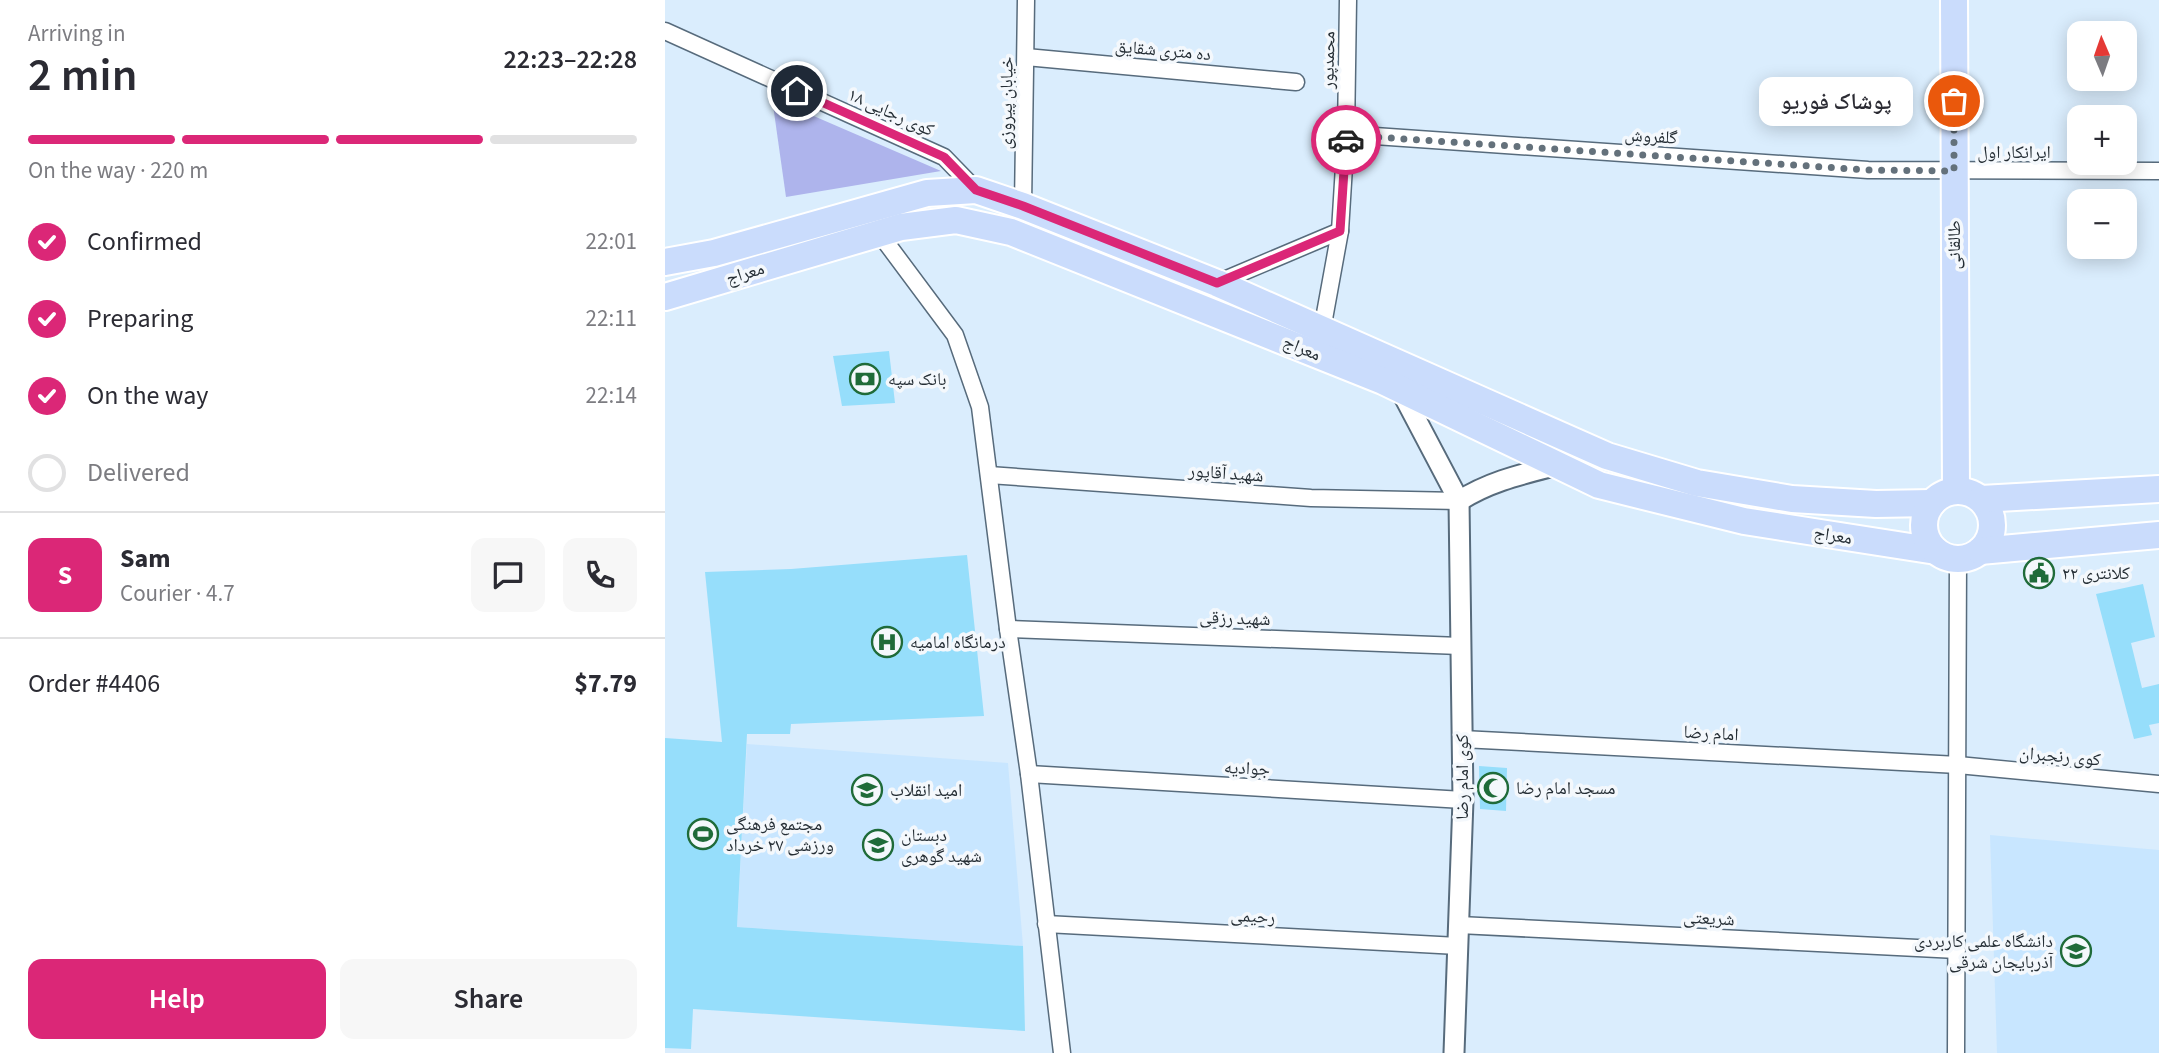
<!DOCTYPE html>
<html lang="en">
<head>
<meta charset="utf-8">
<style>
  body { margin:0; font-family:"Source Sans 3","Noto Naskh Arabic",sans-serif; background:#f7f7f7; color:#2b2b33; height:100vh; display:flex; flex-direction:column; font-size:26px; white-space:nowrap }
  * { box-sizing:border-box; margin:0 }
  p { font-size:23px; color:#7c7c81 }
  .icon { flex:none; width:38px; height:38px; fill:none; stroke:currentColor; stroke-width:2; stroke-linecap:round; stroke-linejoin:round }
  .map { position:relative; flex:1; overflow:hidden }
  .panel { display:flex; flex-direction:column; background:#fff; width:665px }
  .panel>* { flex:none }
  .needle { width:46px; rotate:358deg }
  .buttons { position:absolute; left:1402px; top:21px; display:grid; gap:14px }
  .buttons a { display:grid; place-items:center; width:70px; height:70px; border-radius:14px; background:#fff; box-shadow:0 4px 18px #0003; font-size:35px }
  .pin { position:absolute; display:grid; place-items:center; width:60px; height:60px; color:#fff; margin:-30px; border:4px solid #fff; border-radius:50%; box-shadow:0 2px 7px #0007 }
  .courier { position:absolute; display:grid; place-items:center; width:70px; height:70px; margin:-35px; border:5px solid #db2777; border-radius:50%; background:#fff; color:#222; box-shadow:0 2px 9px #0007 }
  .bubble { position:absolute; height:49px; border-radius:14px; background:#fff; box-shadow:0 4px 18px #0003; font-size:23px; font-weight:600; line-height:49px; text-align:center }
  .summary em { font-style:normal; font-weight:600 }
  .summary div { display:flex; flex-direction:column-reverse }
  .summary { display:flex; align-items:center; justify-content:space-between; height:119px; padding:0 28px }
  h1 { font-size:46px; font-weight:600; line-height:52px }
  .bar { display:grid; grid-template-columns:repeat(4,1fr); gap:10px 7px; align-content:center; height:84px; padding:0 28px }
  .bar i { height:9px; border-radius:5px; background:#e1e1e2 }
  .bar .on { background:#db2777 }
  .bar p { grid-column:span 4 }
  .line { display:flex; align-items:center; gap:18px; padding:0 28px; border-top:2px solid #e1e1e2 }
  .line div { flex:1 }
  .round { display:grid; place-items:center; flex:none; width:74px; height:74px; border-radius:14px; background:#f7f7f7 }
  ol { padding:0 28px; list-style:none }
  li { display:flex; align-items:center; gap:21px; height:77px }
  li p { margin-inline-start:auto }
  li .icon { padding:7px; border-radius:50%; background:#db2777; color:#fff; stroke-width:4 }
  li:last-child { color:#7c7c81 }
  li i { width:38px; height:38px; border:4px solid #e1e1e2; border-radius:50% }
  .cta { display:flex; gap:14px; margin-top:auto; padding:14px 28px }
  .cta a { flex:1; height:80px; border-radius:14px; background:#db2777; color:#fff; font-size:28px; font-weight:600; line-height:80px; text-align:center }
  .cta a+a { background:#f7f7f7; color:#2b2b33 }
  main { display:flex; flex:1; min-height:0 }
  .map>svg:first-child { display:block }
</style>
</head>
<body>
<main>
<section class="panel">
<div class="summary"><div><h1>2 min</h1><p>Arriving in</p></div><em>22:23–22:28</em></div>
<div class="bar"><i class="on"></i><i class="on"></i><i class="on"></i><i></i><p>On the way · 220 m</p></div>
<ol>
<li><svg class="icon" aria-label="check" viewBox="0 0 24 24"><path d="M5 12l5 5 9-10"/></svg>Confirmed<p>22:01</p></li>
<li><svg class="icon" aria-label="check" viewBox="0 0 24 24"><path d="M5 12l5 5 9-10"/></svg>Preparing<p>22:11</p></li>
<li><svg class="icon" aria-label="check" viewBox="0 0 24 24"><path d="M5 12l5 5 9-10"/></svg>On the way<p>22:14</p></li>
<li><i></i>Delivered</li>
</ol>
<div class="line" style="height:126px"><b class="round" style="background:#db2777;color:#fff">S</b><div><b>Sam</b><p>Courier · 4.7</p></div><a class="round"><svg class="icon" aria-label="chat" viewBox="0 0 24 24"><path d="M4 5h16v11H9l-5 4z"/></svg></a><a class="round"><svg class="icon" aria-label="phone" viewBox="0 0 24 24"><path d="M5 4h4l2 5-3 2q2 4 5 5l2-3 5 2v4C11 20 4 13 5 4z"/></svg></a></div>
<div class="line" style="height:91px"><div>Order #4406</div><b>$7.79</b></div>
<div class="cta"><a>Help</a><a>Share</a></div>
</section>
<div class="map">
<svg width="1494" height="1053" viewBox="0 0 1494 1053">
  <rect width="100%" height="100%" fill="#daedfd"/>
  <!-- built -->
  <g fill="#c8e6ff">
    <path d="M82,744l261,19 15,183 -286,-19z"/>
    <path d="M1325,835l169,15v203h-162z"/>
  </g>
  <!-- green -->
  <path fill="#aeb4ec" d="M107,98l169,73 -155,26z"/>
  <!-- building -->
  <g fill="#96defb">
    <path d="M224,351l6,52 -53,3 -9,-50z"/>
    <path d="M302,555l17,161 -193,8 -1,10h-43l-10,193 286,19 2,85 -332,-22 -2,40 -26,-1v-310l57,4 -17,-170 86,-3z"/>
    <path d="M1478,584l12,53 -24,6 11,45 17,-4v39l-10,2 3,10 -18,4 -38,-145z"/>
    <path d="M814,766l28,2 -1,43 -26,-2z"/>
  </g>
  <g fill="none" stroke-linecap="round" stroke-linejoin="round">
    <!-- minor casing -->
    <g stroke="#576b7c" stroke-width="19">
      <g id="minor">
        <path d="M0,31l279,126 32,33"/>
        <path d="M361,57l270,25"/>
        <path d="M681,134l522,36 291,1"/>
        <path d="M358,206l3,-206"/>
        <path d="M214,233l76,102 25,72 28,222 21,145 33,279"/>
        <path d="M552,283l123,-52"/>
        <path d="M657,330l18,-99 6,-97 2,-134"/>
        <path d="M324,475l322,23 148,3"/>
        <path d="M343,629l452,17"/>
        <path d="M797,739l496,26 201,19"/>
        <path d="M364,774l434,26"/>
        <path d="M381,924l412,22"/>
        <path d="M794,925l498,25"/>
        <path d="M1291,1053l2,-494"/>
      </g>
    </g>
    <!-- tertiary casing -->
    <g stroke="#576b7c" stroke-width="23">
      <g id="tertiary">
        <path d="M735,389l59,112 4,299 -9,253"/>
        <path d="M794,501c31,-20 64,-27 99,-36"/>
      </g>
    </g>
    <!-- primary casing -->
    <g stroke="#fff" stroke-width="30">
      <g id="primary">
        <path d="M1289,0l2,490"/>
        <path d="M0,262l49,-9 213,-60 49,-3 47,16 194,77 390,173 90,27 95,16 84,5 56,-1"/>
        <path d="M0,297l236,-70 55,-7 55,12 372,149 216,104 145,36 192,30"/>
        <circle cx="1293" cy="525" r="34"/>
        <path d="M1316,499l178,-10"/>
        <path d="M1315,551l179,-16"/>
      </g>
    </g>
    <!-- minor -->
    <use href="#minor" stroke="#fff" stroke-width="16"/>
    <!-- tertiary -->
    <use href="#tertiary" stroke="#fff" stroke-width="19"/>
    <!-- primary -->
    <use href="#primary" stroke="#cadcfc" stroke-width="26"/>
  </g>
  <g fill="none" stroke-linecap="round" stroke-linejoin="round">
    <!-- done -->
    <path stroke="#64717b" stroke-width="7" stroke-dasharray="0 12.6" d="M681,140v-5l522,35 86,1v-70"/>
    <!-- route -->
    <path stroke="#db2777" stroke-width="9" d="M132,91l147,66 32,33 47,16 194,77 123,-52 6,-91"/>
  </g>
  <!-- icons -->
  <defs>
    <g id="bank-ring" transform="scale(1.575)"><circle r="9.5" fill="#f4f8fc" stroke="#1f6b39" stroke-width="1.5"/><path d="M-6-4H6V4H-6ZM0-2.3a2.3 2.3 0 1 0 0 4.6a2.3 2.3 0 1 0 0-4.6Z" fill="#1f6b39"/></g>
    <g id="civic-ring" transform="scale(1.575)"><circle r="9.5" fill="#f4f8fc" stroke="#1f6b39" stroke-width="1.5"/><path d="M-.6-6.5H3V-4.5H.6V-3L4-1V1h2V6H-6V1h2V-1L-.6-3ZM-1.2 2.5V6h2.4V2.5Z" fill="#1f6b39"/></g>
    <g id="hospital-ring" transform="scale(1.575)"><circle r="9.5" fill="#f4f8fc" stroke="#1f6b39" stroke-width="1.5"/><path d="M-5-5h3v3.5h4V-5h3V5h-3V1.5h-4V5h-3Z" fill="#1f6b39"/></g>
    <g id="mosque-ring" transform="scale(1.575)"><circle r="9.5" fill="#f4f8fc" stroke="#1f6b39" stroke-width="1.5"/><path d="M3.5-4.9A6 6 0 1 0 3.5 4.9A5 5 0 1 1 3.5-4.9Z" fill="#1f6b39"/></g>
    <g id="school-ring" transform="scale(1.575)"><circle r="9.5" fill="#f4f8fc" stroke="#1f6b39" stroke-width="1.5"/><path d="M0-5L7-2L0 1L-7-2ZM-4 1L0 2.5L4 1V4Q0 6-4 4Z" fill="#1f6b39"/></g>
    <g id="stadium-ring" transform="scale(1.575)"><circle r="9.5" fill="#f4f8fc" stroke="#1f6b39" stroke-width="1.5"/><path d="M0-5a6.5 5 0 1 0 0 10a6.5 5 0 1 0 0-10ZM-3.5-1.8h7v3.6h-7Z" fill="#1f6b39"/></g>
    <g id="university-ring" transform="scale(1.575)"><circle r="9.5" fill="#f4f8fc" stroke="#1f6b39" stroke-width="1.5"/><path d="M0-5L7-2L0 1L-7-2ZM-4 1L0 2.5L4 1V4Q0 6-4 4Z" fill="#1f6b39"/></g>
  </defs>
  <g fill-rule="evenodd">
    <use href="#bank-ring" x="200" y="379"/>
    <use href="#civic-ring" x="1374" y="573"/>
    <use href="#hospital-ring" x="222" y="642"/>
    <use href="#mosque-ring" x="828" y="788"/>
    <use href="#school-ring" x="202" y="790"/>
    <use href="#stadium-ring" x="38" y="834"/>
    <use href="#school-ring" x="213" y="845"/>
    <use href="#university-ring" x="1411" y="951"/>
  </g>
  <g text-anchor="middle" stroke-width="7" stroke-linejoin="round" paint-order="stroke">
    <!-- street labels -->
    <g font-size="18" fill="#252e35" stroke="#f4f8fc">
      <text transform="translate(498 50) rotate(5)" y="6">ده متری شقایق</text>
      <text transform="translate(663 60) rotate(-89)" y="6">محمدپور</text>
      <text transform="translate(341 103) rotate(-89)" y="6">خیابان پیروزی</text>
      <text transform="translate(226 112) rotate(24)" y="6">کوی رجایی ۱۸</text>
      <text transform="translate(986 136) rotate(4)" y="6">گلفروش</text>
      <text x="1349" y="158">ایرانکار اول</text>
      <text transform="translate(1289 245) rotate(-90)" y="6">طالقانی</text>
      <text transform="translate(80 273) rotate(-17)" y="6">معراج</text>
      <text transform="translate(637 348) rotate(22)" y="6">معراج</text>
      <text transform="translate(561 473) rotate(4)" y="6">شهید آقاپور</text>
      <text transform="translate(1168 535) rotate(9)" y="6">معراج</text>
      <text transform="translate(570 618) rotate(2)" y="6">شهید رزقی</text>
      <text transform="translate(1046 733) rotate(3)" y="6">امام رضا</text>
      <text transform="translate(1395 756) rotate(5)" y="6">کوی رنجبران</text>
      <text transform="translate(582 768) rotate(3)" y="6">جوادیه</text>
      <text transform="translate(797 777) rotate(-90)" y="6">کوی امام رضا</text>
      <text transform="translate(588 916) rotate(3)" y="6">رحیمی</text>
      <text transform="translate(1044 918) rotate(3)" y="6">شریعتی</text>
    </g>
    <!-- poi labels -->
    <g font-size="18" fill="#252e35" stroke="#f4f8fc" text-anchor="start">
      <text x="223" y="385">بانک سپه</text>
      <text x="1397" y="579">کلانتری ٢٢</text>
      <text x="245" y="648">درمانگاه امامیه</text>
      <text x="851" y="794">مسجد امام رضا</text>
      <text x="225" y="796">امید انقلاب</text>
      <text x="61" y="830">مجتمع فرهنگی<tspan x="61" dy="21">ورزشی ۲۷ خرداد</tspan></text>
      <text x="236" y="841">دبستان<tspan x="236" dy="21">شهید گوهری</tspan></text>
      <text x="1388" y="947" text-anchor="end">دانشگاه علمی کاربردی<tspan x="1388" dy="21">آذربایجان شرقی</tspan></text>
    </g>
  </g>
</svg>
<div class="buttons">
<a><svg class="needle" viewBox="-14 -14 28 28"><path d="M0-13l5 13h-10z" fill="#e53935"/><path d="M0 13l5-13h-10z" fill="#7c7c81"/></svg></a>
<a>+</a>
<a>−</a>
</div>
<div class="pin" style="left:1289px;top:101px;background:#ea580c"><svg class="icon" aria-label="bag" viewBox="0 0 24 24"><path d="M5 8h14l-1 12H6zM9 8a3 3 0 0 1 6 0"/></svg></div>
<div class="pin" style="left:132px;top:91px;background:#1f2937"><svg class="icon" aria-label="home" viewBox="0 0 24 24"><path d="M3 11l9-7 9 7M6 9v11h12V9"/></svg></div>
<div class="courier" style="left:681px;top:140px"><svg class="icon" aria-label="car" viewBox="0 0 24 24"><path d="M5 17H2v-5l4-1 3-4h7l3 4 3 1v5h-3M9 17h6M6 11h13"/><circle cx="7" cy="17" r="2"/><circle cx="17" cy="17" r="2"/></svg></div>
<div class="bubble" style="left:1094px;top:77px;width:154px">پوشاک فوریو</div>
</div>
</main>
</body>
</html>
